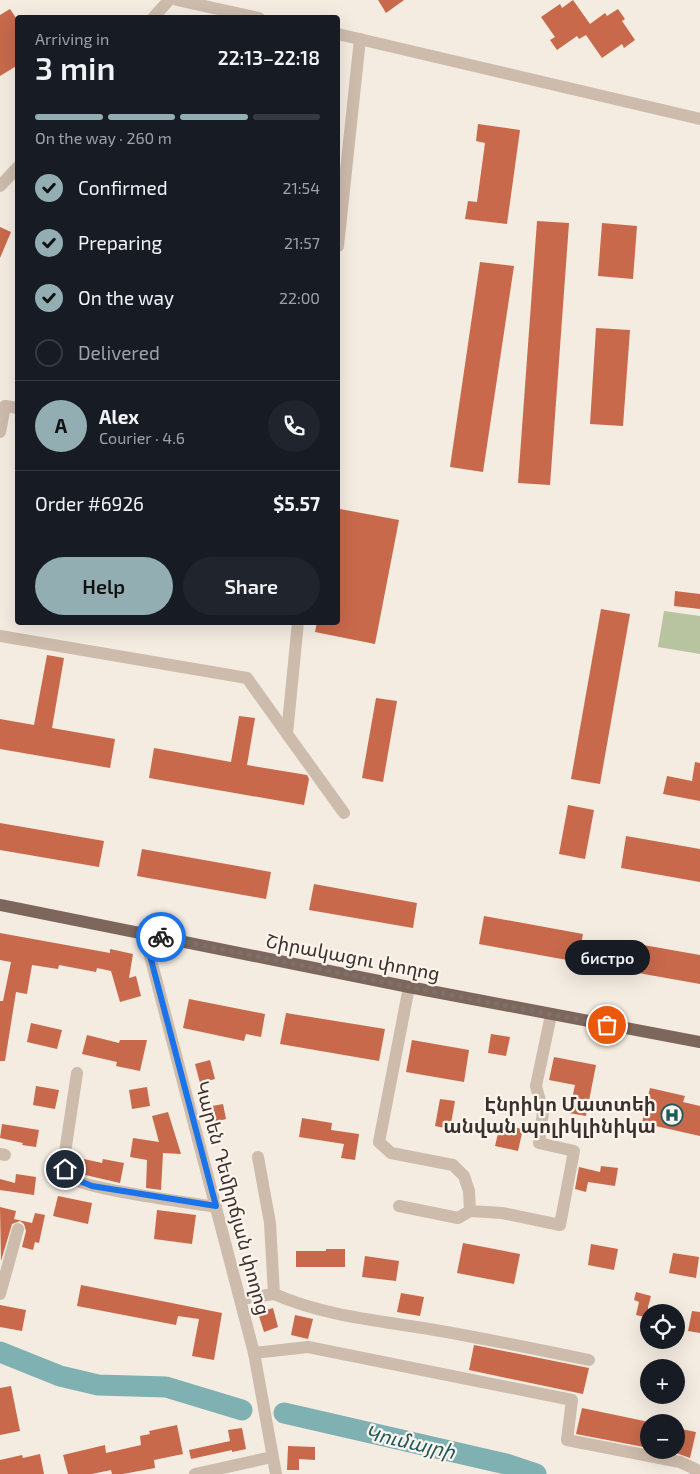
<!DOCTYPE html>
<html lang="en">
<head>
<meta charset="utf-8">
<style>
  body { margin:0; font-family:"Exo 2","Noto Sans Armenian",sans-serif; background:#20242c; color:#f1f3f6; height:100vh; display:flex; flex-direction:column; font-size:19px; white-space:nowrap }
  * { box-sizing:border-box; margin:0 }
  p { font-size:16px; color:#9ea1a6 }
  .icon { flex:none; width:28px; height:28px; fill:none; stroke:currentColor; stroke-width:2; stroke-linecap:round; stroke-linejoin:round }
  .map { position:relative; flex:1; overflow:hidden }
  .details { position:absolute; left:15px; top:15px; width:325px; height:610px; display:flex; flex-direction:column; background:#171b24; border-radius:5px; box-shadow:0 5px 20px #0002 }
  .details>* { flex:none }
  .controls { position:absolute; left:640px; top:1304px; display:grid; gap:10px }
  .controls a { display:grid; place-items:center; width:45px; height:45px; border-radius:50%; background:#171b24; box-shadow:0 5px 20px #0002; font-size:25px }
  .pin { position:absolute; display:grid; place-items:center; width:42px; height:42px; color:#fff; margin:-21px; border:2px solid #fff; border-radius:50%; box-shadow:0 1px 5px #0007 }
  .courier { position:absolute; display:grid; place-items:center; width:50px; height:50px; margin:-25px; border:4px solid #1a73e8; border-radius:50%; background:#fff; color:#222; box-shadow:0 1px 6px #0007 }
  .bubble { position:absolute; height:35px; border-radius:18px; background:#171b24; box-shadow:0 5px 20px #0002; font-size:16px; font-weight:600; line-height:35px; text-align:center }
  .summary em { font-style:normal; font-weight:600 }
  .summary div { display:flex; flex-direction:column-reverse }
  .summary { display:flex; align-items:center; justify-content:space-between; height:85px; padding:0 20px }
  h1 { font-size:32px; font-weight:600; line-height:38px }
  .bar { display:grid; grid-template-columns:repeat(4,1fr); gap:8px 5px; align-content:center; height:60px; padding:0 20px }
  .bar i { height:6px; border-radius:4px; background:#363941 }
  .bar .active { background:#92aeb2 }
  .bar p { grid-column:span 4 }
  .line { display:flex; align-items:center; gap:12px; padding:0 20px; border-top:1px solid #363941 }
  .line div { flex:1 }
  .round { display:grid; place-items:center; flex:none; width:52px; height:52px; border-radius:26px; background:#20242c }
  ol { padding:0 20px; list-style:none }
  li { display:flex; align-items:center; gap:15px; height:55px }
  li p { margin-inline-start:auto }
  li .icon { padding:5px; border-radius:50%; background:#92aeb2; color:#111; stroke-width:4 }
  li:last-child { color:#9ea1a6 }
  li i { width:28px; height:28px; border:2px solid #363941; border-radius:50% }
  .primary-button { display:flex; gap:10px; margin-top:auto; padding:10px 20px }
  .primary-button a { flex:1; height:58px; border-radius:30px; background:#92aeb2; color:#111; font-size:20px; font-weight:600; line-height:58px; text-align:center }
  .primary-button a+a { background:#20242c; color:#f1f3f6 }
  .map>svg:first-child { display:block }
</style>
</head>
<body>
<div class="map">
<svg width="700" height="1474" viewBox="0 0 700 1474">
  <rect width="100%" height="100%" fill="#f4ebe1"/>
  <!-- green -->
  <path fill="#b8c4a0" d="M664,611l36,5v38l-42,-7z"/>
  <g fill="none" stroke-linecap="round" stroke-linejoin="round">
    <!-- river -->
    <g stroke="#7fb0b2" stroke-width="21">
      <path d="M0,1352l60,24 38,9 68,2 76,23"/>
      <path d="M284,1413l222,51 30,10"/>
    </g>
  </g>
  <!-- building -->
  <g fill="#c8694b">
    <path d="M378,0h26l-18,13z"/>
    <path d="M573,0l17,24 15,-11 2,3 11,-7 7,10 -3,2 13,19 -11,8 -2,-4 -20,14 -16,-23 -7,4 -2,-3 -20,14 -7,-10 5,-3 -14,-20 19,-13 2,4z"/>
    <path d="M10,9l8,12v44l-18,11v-61z"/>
    <path d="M478,124l42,6 -13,94 -42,-5 3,-18 9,1 8,-59 -9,-2z"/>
    <path d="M537,221l32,2 -19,262 -32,-2z"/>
    <path d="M602,223l35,3 -4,53 -35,-3z"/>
    <path d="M0,227l11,5 -11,26z"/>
    <path d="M480,262l34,4 -31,206 -33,-5z"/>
    <path d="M596,328l34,2 -7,96 -33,-2z"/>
    <path d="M340,509l59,11 -24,124 -60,-12 2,-10h21v-102z"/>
    <path d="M675,591l25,3v15l-26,-3z"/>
    <path d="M601,609l29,5 -30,170 -29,-5z"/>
    <path d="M47,655l17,3 -12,70 63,11 -5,29 -110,-19v-30l34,6z"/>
    <path d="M376,698l21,3 -14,81 -21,-4z"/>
    <path d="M239,716l16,2 -8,47 60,10 2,4 -5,26 -155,-27 5,-30 77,14z"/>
    <path d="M695,762l5,1v38l-37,-7 4,-18 25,5z"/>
    <path d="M568,805l26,5 -9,49 -26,-5z"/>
    <path d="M0,823l104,18 -5,26 -99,-17z"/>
    <path d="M626,836l74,13v33l-79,-14z"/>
    <path d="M142,849l129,23 -5,27 -129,-23z"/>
    <path d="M314,884l103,19 -4,25 -104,-18z"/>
    <path d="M484,916l99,18 -5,28 -99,-18z"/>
    <path d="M0,933l110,20v-4l23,5 -4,24 7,-2 5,20 -21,6 -9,-31 -14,-3 -1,4 -37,-7 -1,4 -26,-4 -5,29 -11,-2 -11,69h-5v-60h3l8,-39 -11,-2z"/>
    <path d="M615,940l85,15v29l-90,-16z"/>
    <path d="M189,999l76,15 -4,23 -15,-3 -2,7 -61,-13z"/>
    <path d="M286,1013l99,16 -6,32 -99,-17z"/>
    <path d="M31,1023l31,7 -5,19 -30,-7z"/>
    <path d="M491,1034l19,3 -4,19 -18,-3z"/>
    <path d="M87,1035l32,8 1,-3h27l-7,31 -24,-5 1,-4 -35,-8z"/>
    <path d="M412,1040l57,10 -5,32 -58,-10z"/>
    <path d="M554,1057l42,8 -10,51 -17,-3 6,-28 -26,-5z"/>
    <path d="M210,1060l5,19 -15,4 -5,-19z"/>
    <path d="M36,1086l23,4 -4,19 -22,-4z"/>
    <path d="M147,1087l3,19 -18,3 -3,-19z"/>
    <path d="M650,1088l35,8 -2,6 17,4v30l-58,-13z"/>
    <path d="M440,1099l15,2 -5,28 -15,-3z"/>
    <path d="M223,1104l3,15 -16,4 -3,-16z"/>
    <path d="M168,1112l13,42 -18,-1 -2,37 -15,-2 1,-28 -17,-3 3,-19 26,4 -7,-26z"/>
    <path d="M302,1118l30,5 -1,7 28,4 -4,26 -14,-2 3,-14 -45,-7z"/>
    <path d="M2,1124l37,6 -3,17 -14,-2 1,-2 -23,-5z"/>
    <path d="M500,1125l23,4 -5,22 -23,-5z"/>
    <path d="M84,1159l18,4 1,-4 21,4 -4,20 -39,-9z"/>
    <path d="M601,1166l17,2 -3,18 -27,-4 -2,10 -11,-3 4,-22 21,5z"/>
    <path d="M16,1174l20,3 -2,18 -34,-5v-11l15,4z"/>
    <path d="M58,1196l34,7 -4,21 -35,-8z"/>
    <path d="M0,1207l16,4 -2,8 18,4 3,-10 10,2 -6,28 -4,-1 -2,8 -11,-3 4,-16 -2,-7 -4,-3 -8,3 -11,37z"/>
    <path d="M157,1210l39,5 -4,29 -38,-5z"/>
    <path d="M463,1243l57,11 -6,30 -57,-11z"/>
    <path d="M591,1244l27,5 -4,21 -26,-5z"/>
    <path d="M326,1249h19v18h-49v-16h30z"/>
    <path d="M673,1253l26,4 -3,21 -27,-5z"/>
    <path d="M365,1256l34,5 -3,20 -34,-4z"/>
    <path d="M81,1285l141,28 -8,47 -22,-4 7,-37 -21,-3 -2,9 -99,-19z"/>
    <path d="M636,1292l15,4 -3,11 1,11 -13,-3 3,-13 -5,-2z"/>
    <path d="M401,1293l23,4 -4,19 -23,-4z"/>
    <path d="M0,1305l26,5 -4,21 -22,-4z"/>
    <path d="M273,1308l5,19 -14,5 -6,-19z"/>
    <path d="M692,1311l8,1v21l-12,-2z"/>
    <path d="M295,1315l18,4 -5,20 -17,-4z"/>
    <path d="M474,1345l115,23 -6,26 -114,-24z"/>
    <path d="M11,1386l9,45 -20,4v-47z"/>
    <path d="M582,1408l67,14v26l-73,-14z"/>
    <path d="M177,1425l6,29 -29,6 1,8 -32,6h-11l-1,-4 -19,4h-24l-5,-19 42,-10 1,8 35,-8 -1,-9 10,-2 -1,-3z"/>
    <path d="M242,1428l4,21 -14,3v-2l-41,9 -2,-9 41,-9 -2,-11z"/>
    <path d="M676,1428l20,4 -6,26 -14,-5z"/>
    <path d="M288,1446l27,1v13l-16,-1v11h-12z"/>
    <path d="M40,1454l4,20h-44v-14l22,-5 1,3z"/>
  </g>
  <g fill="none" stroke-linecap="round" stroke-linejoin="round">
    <!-- minor -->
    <g stroke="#cdbbac" stroke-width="12">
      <path d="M177,0l82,18"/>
      <path d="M153,18l16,-18"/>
      <path d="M338,34l362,85"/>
      <path d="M0,186l18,-19"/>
      <path d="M338,246l22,-207"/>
      <path d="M0,432l5,-26 13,2"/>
      <path d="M298,622l-11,112 57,79"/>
      <path d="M0,636l247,42 40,56"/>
      <path d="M144,933l110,420 22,121"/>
      <path d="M409,987l-30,155 12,11 62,12 11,11 5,15 1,20 32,2 58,12 14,-74 -35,-8 4,-31 -7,-26 15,-71"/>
      <path d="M77,1073l-13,86c1,6 1,13 6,18 12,12 123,26 146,30"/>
      <path d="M0,1154l5,1"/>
      <path d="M399,1206l59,12 12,-7"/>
      <path d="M0,1294l18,-65"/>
      <path d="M274,1294c51,22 100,26 155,35 53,9 107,20 160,31"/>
      <path d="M241,1299l33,-5 -4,-71 -12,-66"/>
      <path d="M254,1353l54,-6 264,53 -5,40 113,22 15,7 1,5"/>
      <path d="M195,1474l77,-17"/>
    </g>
    <!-- major -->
    <path stroke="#7d675c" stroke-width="12" d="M0,905l409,82 291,55"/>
  </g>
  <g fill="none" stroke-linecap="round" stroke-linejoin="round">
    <!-- done -->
    <path stroke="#7c716b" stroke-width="5" stroke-dasharray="0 9" d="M161,937l248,50 198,38"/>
    <!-- route -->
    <path stroke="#1a73e8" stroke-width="6" d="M65,1169l5,8 22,9 124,20 -72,-273 17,4"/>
  </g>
  <!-- icons -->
  <defs>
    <g id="hospital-ring" transform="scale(1.125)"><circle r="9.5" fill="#fbf5ee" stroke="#1f5a5e" stroke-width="1.5"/><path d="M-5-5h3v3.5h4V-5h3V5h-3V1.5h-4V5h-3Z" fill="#1f5a5e"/></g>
  </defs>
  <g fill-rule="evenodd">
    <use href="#hospital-ring" x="672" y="1115"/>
  </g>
  <g text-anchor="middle" stroke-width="4.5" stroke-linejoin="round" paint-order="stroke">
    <!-- street labels -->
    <g font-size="19" fill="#3b302b" stroke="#fbf5ee">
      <text transform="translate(353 957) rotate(11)" y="7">Շիրակացու փողոց</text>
      <text transform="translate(233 1198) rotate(75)" y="7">Կարեն Դեմիրճյան փողոց</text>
    </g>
    <!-- poi labels -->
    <g font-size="19" font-weight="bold" fill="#3b302b" stroke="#fbf5ee" text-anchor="end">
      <text x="656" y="1111">Էնրիկո Մատտեի<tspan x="656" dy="22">անվան պոլիկլինիկա</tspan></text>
    </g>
    <!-- water labels -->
    <g font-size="20" font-style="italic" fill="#1f5a5e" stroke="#fbf5ee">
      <text transform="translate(410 1442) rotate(13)" y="7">Կումայրի</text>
    </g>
  </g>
</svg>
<div class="controls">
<a><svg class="icon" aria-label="locate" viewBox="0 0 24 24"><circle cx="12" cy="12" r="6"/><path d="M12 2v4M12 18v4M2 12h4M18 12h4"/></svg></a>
<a>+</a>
<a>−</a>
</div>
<div class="pin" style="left:607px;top:1025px;background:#ea580c"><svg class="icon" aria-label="bag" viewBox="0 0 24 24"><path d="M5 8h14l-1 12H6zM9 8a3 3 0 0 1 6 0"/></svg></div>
<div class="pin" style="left:65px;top:1169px;background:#1f2937"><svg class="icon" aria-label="home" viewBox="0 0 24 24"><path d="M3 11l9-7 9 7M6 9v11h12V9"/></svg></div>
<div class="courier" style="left:161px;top:937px"><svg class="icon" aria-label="bike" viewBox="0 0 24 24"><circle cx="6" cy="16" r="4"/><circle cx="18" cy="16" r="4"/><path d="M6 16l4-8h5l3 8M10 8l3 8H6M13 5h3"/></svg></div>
<div class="bubble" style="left:565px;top:940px;width:85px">бистро</div>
<section class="details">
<div class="summary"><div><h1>3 min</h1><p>Arriving in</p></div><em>22:13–22:18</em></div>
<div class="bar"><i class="active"></i><i class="active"></i><i class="active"></i><i></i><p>On the way · 260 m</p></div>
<ol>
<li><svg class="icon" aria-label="check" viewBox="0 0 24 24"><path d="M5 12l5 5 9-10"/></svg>Confirmed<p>21:54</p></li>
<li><svg class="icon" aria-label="check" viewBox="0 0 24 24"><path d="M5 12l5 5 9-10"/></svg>Preparing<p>21:57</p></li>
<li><svg class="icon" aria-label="check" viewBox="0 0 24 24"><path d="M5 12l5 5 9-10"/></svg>On the way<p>22:00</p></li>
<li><i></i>Delivered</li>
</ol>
<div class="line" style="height:90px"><b class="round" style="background:#92aeb2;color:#111">A</b><div><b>Alex</b><p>Courier · 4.6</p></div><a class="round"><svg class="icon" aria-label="phone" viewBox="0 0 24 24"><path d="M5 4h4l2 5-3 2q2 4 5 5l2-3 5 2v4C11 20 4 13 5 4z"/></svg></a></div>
<div class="line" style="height:65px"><div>Order #6926</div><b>$5.57</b></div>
<div class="primary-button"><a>Help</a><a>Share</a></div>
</section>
</div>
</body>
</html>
